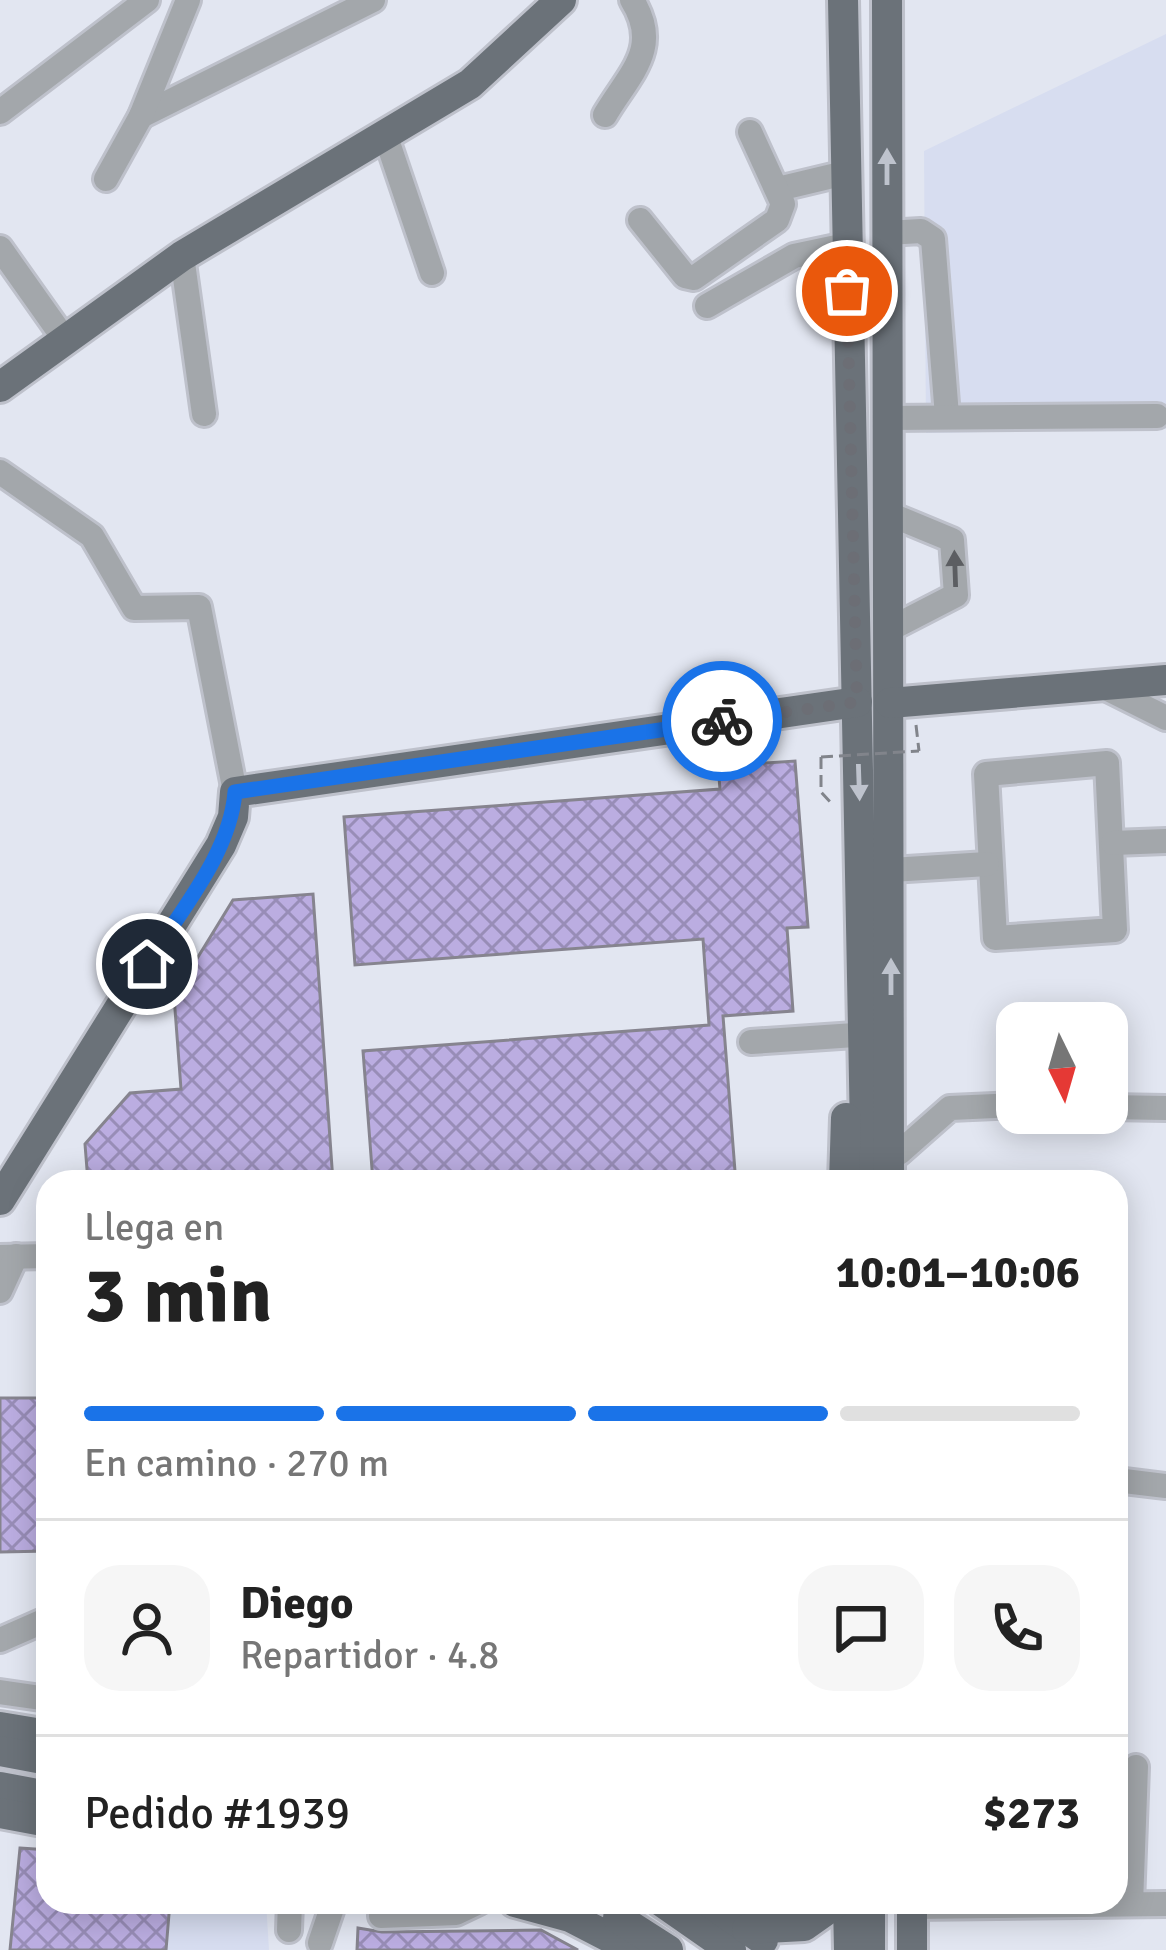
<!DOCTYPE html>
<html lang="es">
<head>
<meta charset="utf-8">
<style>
  body { margin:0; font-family:Signika,sans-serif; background:#f6f6f6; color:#222; height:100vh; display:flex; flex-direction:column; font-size:45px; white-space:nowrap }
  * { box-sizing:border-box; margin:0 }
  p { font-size:39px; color:#767676 }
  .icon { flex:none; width:66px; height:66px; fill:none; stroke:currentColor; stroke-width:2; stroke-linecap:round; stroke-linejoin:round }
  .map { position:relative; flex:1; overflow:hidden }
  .sheet { position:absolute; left:36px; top:1170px; width:1092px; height:744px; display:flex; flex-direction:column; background:#fff; border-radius:36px; box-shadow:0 6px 30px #0003 }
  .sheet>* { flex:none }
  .needle { width:78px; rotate:175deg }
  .controls { position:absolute; left:996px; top:1002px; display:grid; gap:24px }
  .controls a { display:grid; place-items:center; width:132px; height:132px; border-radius:24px; background:#fff; box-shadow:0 6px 30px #0003; font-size:60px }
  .pin { position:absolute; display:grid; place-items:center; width:102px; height:102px; color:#fff; margin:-51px; border:6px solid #fff; border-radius:50%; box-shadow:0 3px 12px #0007 }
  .courier { position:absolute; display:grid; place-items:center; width:120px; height:120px; margin:-60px; border:9px solid #1a73e8; border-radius:50%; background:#fff; color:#222; box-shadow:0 3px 15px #0007 }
  .head em { font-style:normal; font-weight:700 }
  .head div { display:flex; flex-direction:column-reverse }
  .head { display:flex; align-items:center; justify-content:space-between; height:204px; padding:0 48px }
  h1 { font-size:78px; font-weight:700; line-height:90px }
  .bar { display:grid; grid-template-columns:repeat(4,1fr); gap:18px 12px; align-content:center; height:144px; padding:0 48px }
  .bar i { height:15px; border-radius:9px; background:#e0e0e0 }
  .bar .current { background:#1a73e8 }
  .bar p { grid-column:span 4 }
  .line { display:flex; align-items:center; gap:30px; padding:0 48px; border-top:3px solid #e0e0e0 }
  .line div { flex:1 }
  .round { display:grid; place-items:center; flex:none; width:126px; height:126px; border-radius:36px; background:#f6f6f6 }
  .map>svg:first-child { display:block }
</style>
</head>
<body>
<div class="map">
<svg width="1166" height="1950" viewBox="0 0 1166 1950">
  <defs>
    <pattern id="grass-tufts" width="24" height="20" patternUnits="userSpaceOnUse" patternTransform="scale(3)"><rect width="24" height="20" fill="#c7a6ca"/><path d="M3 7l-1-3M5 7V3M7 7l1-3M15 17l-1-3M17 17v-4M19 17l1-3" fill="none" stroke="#a288a5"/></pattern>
    <pattern id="building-cross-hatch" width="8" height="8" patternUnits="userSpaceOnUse" patternTransform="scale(3)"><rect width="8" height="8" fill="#bbade1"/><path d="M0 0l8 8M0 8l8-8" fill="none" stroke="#988db7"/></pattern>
  </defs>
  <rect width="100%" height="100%" fill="#e2e6f1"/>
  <!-- built -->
  <g fill="#d7ddf0">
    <path d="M1166,34v395l-240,4 -2,-282z"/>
    <path d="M152,1902h114l3,48h-119z"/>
  </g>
  <!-- grass -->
  <path fill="url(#grass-tufts)" d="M735,1902h99l-65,22z"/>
  <!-- building -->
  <g fill="url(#building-cross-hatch)" stroke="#86848f" stroke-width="3">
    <path d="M795,761l13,166 -21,1 6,83 -70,5 12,155 -146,11h-216l-10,-131 346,-26 -6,-86 -348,26 -11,-148 376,-28 -2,-23z"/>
    <path d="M313,894l20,288h-245l-3,-38 45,-51 51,-4 -7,-93 59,-96z"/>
    <path d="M0,1398h48v153l-48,1z"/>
    <path d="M20,1848l28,2v52h122l-4,48h-156z"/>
    <path d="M358,1928l24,4 159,-2 37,20h-221z"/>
  </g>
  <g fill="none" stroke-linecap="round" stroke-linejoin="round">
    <!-- minor casing -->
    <g stroke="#bec1cb" stroke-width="30">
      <g id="minor">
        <path d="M0,112l147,-112"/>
        <path d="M605,115c25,-42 57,-67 27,-115"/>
        <path d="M141,116l232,-116"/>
        <path d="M385,134l47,139"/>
        <path d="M106,179l35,-63 47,-116"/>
        <path d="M778,189l67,-16"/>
        <path d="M640,220l45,56 9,2 83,-58 6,-16 -33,-72"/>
        <path d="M887,233l34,-2 12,8 14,177"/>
        <path d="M0,248l63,89"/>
        <path d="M182,256l22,158"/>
        <path d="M707,306l87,-50 52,-11"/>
        <path d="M887,418l270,-2"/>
        <path d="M0,472l92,64 42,72 65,-1 36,185"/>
        <path d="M889,514l63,26 4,55 -64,33"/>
        <path d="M1102,686l64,32"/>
        <path d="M1107,763l8,167 -120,8 -9,-164z"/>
        <path d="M1113,843l53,-2"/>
        <path d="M891,870l96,-6"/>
        <path d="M751,1042l104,-7"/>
        <path d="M1107,1107l59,1"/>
        <path d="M899,1153l51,-45 67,-3"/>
        <path d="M0,1257l48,-1"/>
        <path d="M0,1291l16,-35"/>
        <path d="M1116,1480l50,6"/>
        <path d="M0,1640l48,-21"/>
        <path d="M0,1692l48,7"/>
        <path d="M1131,1904l5,-137"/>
        <path d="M912,1907l254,-3"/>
        <path d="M381,1916l75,-3 23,-11"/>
        <path d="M289,1930l1,-28"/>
        <path d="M320,1943l14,-41"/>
      </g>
    </g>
    <!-- major casing -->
    <g stroke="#bec1cb" stroke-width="36">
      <g id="major">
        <path d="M843,0l23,1182"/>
        <path d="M887,0l2,1182"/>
        <path d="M0,387l182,-131 288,-172 91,-84"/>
        <path d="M890,703l276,-23"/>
        <path d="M844,1182l2,-64"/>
        <path d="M0,1200l221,-355 12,-28 2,-25 622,-90"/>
        <path d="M0,1727l48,8"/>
        <path d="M0,1751l48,9"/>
        <path d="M0,1787l48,9"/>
        <path d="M0,1813l48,9"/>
        <path d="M515,1902l55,15 64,33"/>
        <path d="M662,1902l69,48"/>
        <path d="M709,1902l54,38"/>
        <path d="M848,1902l1,48"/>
        <path d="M870,1902v48"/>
        <path d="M912,1902v48"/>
        <path d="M618,1918l50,32"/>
        <path d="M747,1929l57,-3 34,-24"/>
      </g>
    </g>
    <!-- path -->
    <g stroke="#81848b" stroke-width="3" stroke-dasharray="12 6" stroke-linecap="butt">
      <path d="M916,725l3,26"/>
      <path d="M821,757v35l11,12"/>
    </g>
    <!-- minor -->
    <use href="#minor" stroke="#a3a7ab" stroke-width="24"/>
    <!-- major -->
    <use href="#major" stroke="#6b7279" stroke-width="30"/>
    <!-- path-bridge -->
    <path stroke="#81848b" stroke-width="3" stroke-dasharray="12 6" stroke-linecap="butt" d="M821,757l98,-6"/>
  </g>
  <!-- one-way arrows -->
  <defs><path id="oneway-solid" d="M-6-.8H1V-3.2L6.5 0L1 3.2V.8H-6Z" transform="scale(3)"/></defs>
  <g fill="#bec3cd">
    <use href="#oneway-solid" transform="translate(887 167) rotate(-90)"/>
    <use href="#oneway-solid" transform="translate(859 782) rotate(88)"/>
    <use href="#oneway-solid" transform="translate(891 977) rotate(-90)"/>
  </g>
  <use fill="#5c5e62" href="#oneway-solid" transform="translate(955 569) rotate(-92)"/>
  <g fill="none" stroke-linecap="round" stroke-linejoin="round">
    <!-- done -->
    <path stroke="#6c6e75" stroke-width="12" stroke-dasharray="0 21.6" d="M722,721l135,-19 -10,-411"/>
    <!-- route -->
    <path stroke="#1a73e8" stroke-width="15" d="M147,964c33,-53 83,-110 88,-172l487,-71"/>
  </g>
</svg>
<div class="controls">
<a><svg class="needle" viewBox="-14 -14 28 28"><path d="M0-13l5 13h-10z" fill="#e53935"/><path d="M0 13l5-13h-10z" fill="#767676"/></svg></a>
</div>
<div class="pin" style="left:847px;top:291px;background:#ea580c"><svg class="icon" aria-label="bag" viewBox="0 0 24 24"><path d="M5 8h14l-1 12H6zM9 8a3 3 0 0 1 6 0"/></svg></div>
<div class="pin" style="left:147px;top:964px;background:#1f2937"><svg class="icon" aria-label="home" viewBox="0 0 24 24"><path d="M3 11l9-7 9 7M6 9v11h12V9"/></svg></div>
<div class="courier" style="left:722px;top:721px"><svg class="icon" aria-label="bike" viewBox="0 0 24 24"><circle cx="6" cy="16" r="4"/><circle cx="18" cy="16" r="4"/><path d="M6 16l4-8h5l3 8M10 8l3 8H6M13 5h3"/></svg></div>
<section class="sheet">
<div class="head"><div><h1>3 min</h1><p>Llega en</p></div><em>10:01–10:06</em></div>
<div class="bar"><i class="current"></i><i class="current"></i><i class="current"></i><i></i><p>En camino · 270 m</p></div>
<div class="line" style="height:216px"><a class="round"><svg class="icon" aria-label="person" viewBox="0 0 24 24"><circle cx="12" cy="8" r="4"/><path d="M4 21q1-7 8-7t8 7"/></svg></a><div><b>Diego</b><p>Repartidor · 4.8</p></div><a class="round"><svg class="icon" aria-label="chat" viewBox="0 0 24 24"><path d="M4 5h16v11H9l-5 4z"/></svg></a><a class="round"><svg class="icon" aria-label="phone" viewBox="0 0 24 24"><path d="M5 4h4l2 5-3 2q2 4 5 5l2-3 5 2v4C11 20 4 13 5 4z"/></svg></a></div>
<div class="line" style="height:156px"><div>Pedido #1939</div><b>$273</b></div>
</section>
</div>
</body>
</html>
